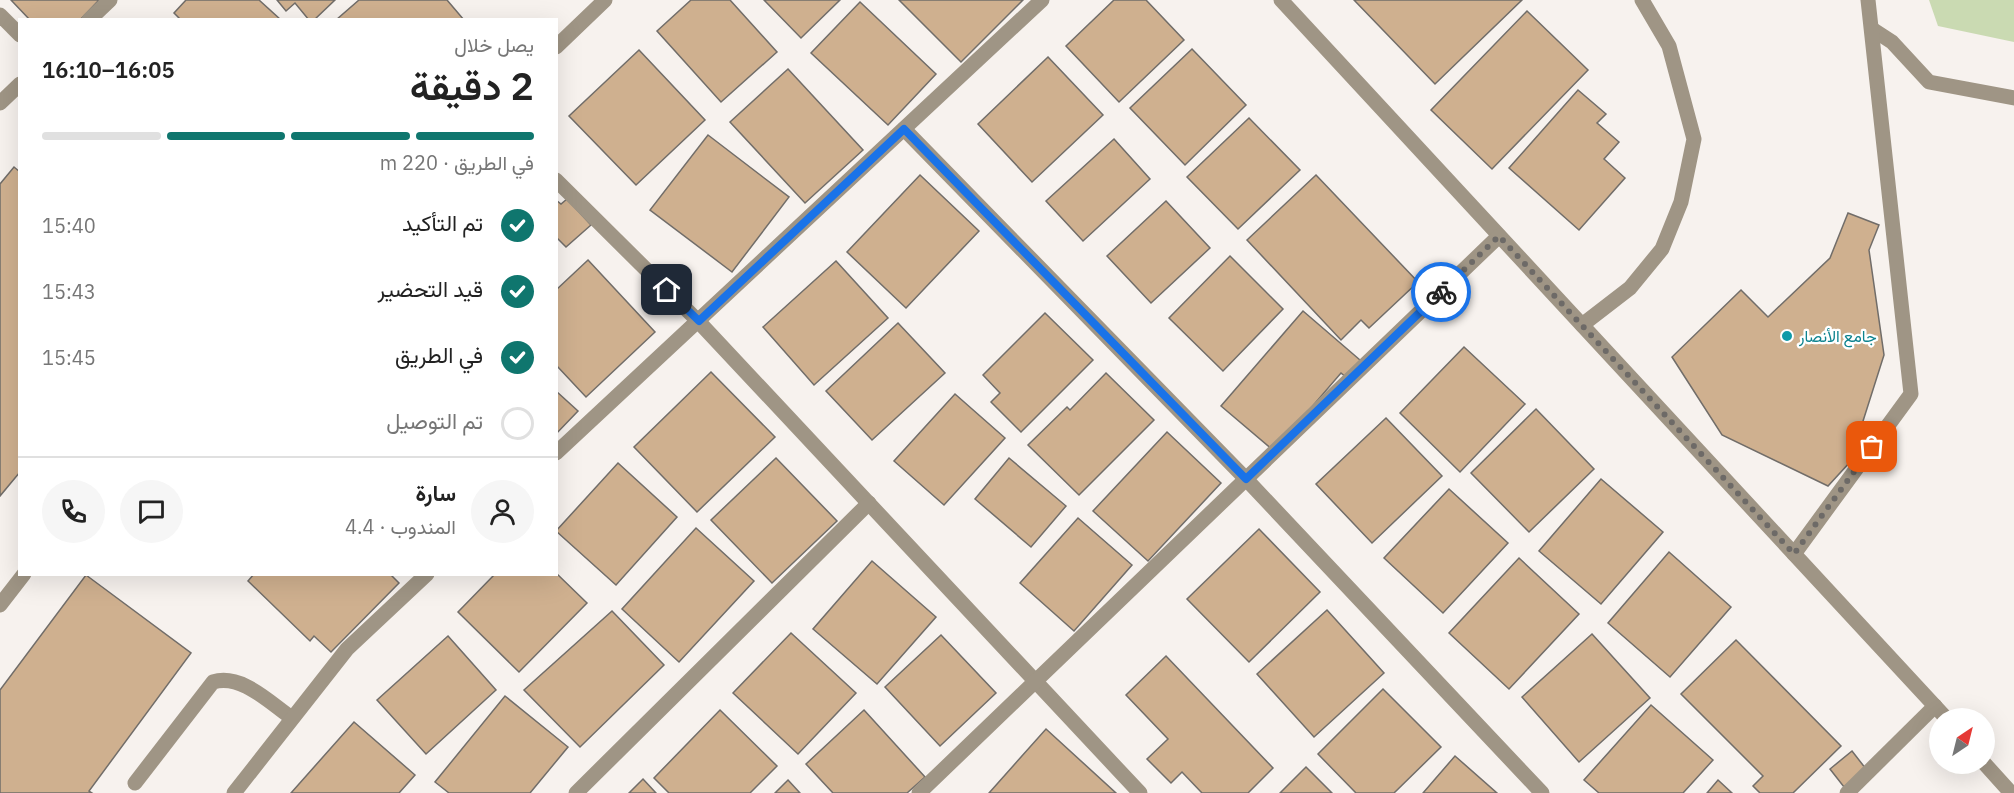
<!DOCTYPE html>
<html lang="ar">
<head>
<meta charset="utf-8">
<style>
  body { margin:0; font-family:"IBM Plex Sans",Vazirmatn,sans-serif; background:#f6f6f6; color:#222; direction:rtl; height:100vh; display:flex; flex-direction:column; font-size:22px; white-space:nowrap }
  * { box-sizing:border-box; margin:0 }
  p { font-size:20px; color:#767676 }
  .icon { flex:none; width:33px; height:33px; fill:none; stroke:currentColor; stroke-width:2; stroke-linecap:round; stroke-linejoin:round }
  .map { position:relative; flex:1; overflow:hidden; direction:ltr }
  .side { position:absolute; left:18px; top:18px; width:540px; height:558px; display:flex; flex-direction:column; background:#fff; border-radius:0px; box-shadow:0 6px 24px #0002; direction:rtl }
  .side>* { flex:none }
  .needle { width:39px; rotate:35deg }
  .buttons { position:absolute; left:1929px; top:708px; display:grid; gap:12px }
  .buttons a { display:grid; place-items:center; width:66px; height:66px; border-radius:50%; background:#fff; box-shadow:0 6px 24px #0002; font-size:30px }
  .pin { position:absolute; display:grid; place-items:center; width:51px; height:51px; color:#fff; margin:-26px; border-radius:12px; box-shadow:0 3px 9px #0006 }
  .courier { position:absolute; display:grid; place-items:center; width:60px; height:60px; margin:-30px; border:4px solid #1a73e8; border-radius:50%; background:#fff; color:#222; box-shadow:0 2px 8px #0007 }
  .head em { font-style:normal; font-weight:600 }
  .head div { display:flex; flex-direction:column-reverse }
  .head { display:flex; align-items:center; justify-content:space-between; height:102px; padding:0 24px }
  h1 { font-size:39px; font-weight:600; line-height:45px }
  .bar { display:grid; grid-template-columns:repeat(4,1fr); gap:9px 6px; align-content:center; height:72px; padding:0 24px }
  .bar i { height:8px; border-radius:4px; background:#e0e0e0 }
  .bar .selected { background:#0f766e }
  .bar p { grid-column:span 4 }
  .line { display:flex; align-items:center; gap:15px; padding:0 24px; border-top:2px solid #e0e0e0 }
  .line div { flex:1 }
  .round { display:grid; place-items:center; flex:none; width:63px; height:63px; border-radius:32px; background:#f6f6f6 }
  ol { padding:0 24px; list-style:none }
  li { display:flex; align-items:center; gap:18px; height:66px }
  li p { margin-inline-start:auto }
  li .icon { padding:6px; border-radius:50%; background:#0f766e; color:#fff; stroke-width:4 }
  li:last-child { color:#767676 }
  li i { width:33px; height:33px; border:3px solid #e0e0e0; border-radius:50% }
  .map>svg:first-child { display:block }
</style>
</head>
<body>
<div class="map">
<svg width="2014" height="793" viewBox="0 0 2014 793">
  <rect width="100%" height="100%" fill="#f7f2ee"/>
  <!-- green -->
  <path fill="#cadab2" d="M1929,0h85v42l-76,-16z"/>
  <!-- building -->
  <g fill="#cfb08f" stroke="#716d69" stroke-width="1.5">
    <path d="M11,0h88l-19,20h-50z"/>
    <path d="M186,0h73l22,20h-100l-7,-7z"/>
    <path d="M277,0h58l-21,20h-5l-14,-17 -9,8z"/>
    <path d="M359,0h88l17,20h-128z"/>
    <path d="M691,0h39l47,52 -56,50 -64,-71z"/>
    <path d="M764,0h76l-39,38z"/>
    <path d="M899,0h124l-62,62z"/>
    <path d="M1114,0h32l38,40 -65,62 -53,-56z"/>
    <path d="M1354,0h168l-87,84z"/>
    <path d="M860,2l76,72 -48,51 -77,-72z"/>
    <path d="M1527,11l61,59 -96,99 -61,-59z"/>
    <path d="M1192,49l54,56 -61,60 -55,-57z"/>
    <path d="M639,50l66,70 -69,65 -67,-69z"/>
    <path d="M1048,57l55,58 -71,67 -54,-58z"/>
    <path d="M788,69l75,81 -58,53 -75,-81z"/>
    <path d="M1578,90l28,24 -9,9 22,19 -15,17 21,19 -46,52 -70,-62z"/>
    <path d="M1249,118l51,52 -62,59 -51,-52z"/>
    <path d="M708,135l81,62 -57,75 -82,-62z"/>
    <path d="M1114,139l36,40 -67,62 -37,-40z"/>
    <path d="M14,167l6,5v300l-20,24v-312z"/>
    <path d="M920,175l59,56 -73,77 -59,-56z"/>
    <path d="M1316,175l102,107 -49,46 -8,-8 -20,20 -94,-100z"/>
    <path d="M567,199l24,26 -25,22 -10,-10v-37l5,4z"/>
    <path d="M1166,201l44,47 -59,55 -44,-47z"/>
    <path d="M1848,213l31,12 -10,25 15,105 -34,107 -22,24 -106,-51 -50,-78 69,-67 27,27 62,-59z"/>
    <path d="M1230,256l53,53 -60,62 -54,-53z"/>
    <path d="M588,260l67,72 -69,65 -30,-32v-75z"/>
    <path d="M836,261l52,57 -74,67 -51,-58z"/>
    <path d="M1303,311l64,55 -14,17 -12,-10 -67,78 -53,-45z"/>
    <path d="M1045,313l48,47 -72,72 -30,-30 9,-9 -17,-18z"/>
    <path d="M898,323l47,50 -73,67 -46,-49z"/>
    <path d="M1464,347l61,57 -65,68 -60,-59z"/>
    <path d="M711,372l64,65 -78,75 -63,-65z"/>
    <path d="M1106,373l48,47 -75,75 -51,-50 39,-38 3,3z"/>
    <path d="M556,391l22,20 -22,23z"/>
    <path d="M955,394l50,44 -61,67 -50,-44z"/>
    <path d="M1536,409l58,60 -65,63 -58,-59z"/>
    <path d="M1386,418l56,58 -70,67 -56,-59z"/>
    <path d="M1167,432l54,51 -73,78 -55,-50z"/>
    <path d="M776,458l61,63 -65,62 -61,-63z"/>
    <path d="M1009,458l57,48 -35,41 -56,-48z"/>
    <path d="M618,463l59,54 -61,68 -60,-54z"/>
    <path d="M1601,479l62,53 -62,72 -62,-53z"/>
    <path d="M1449,489l59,54 -65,70 -59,-55z"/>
    <path d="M1078,518l54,47 -58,66 -54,-48z"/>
    <path d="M696,528l58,53 -75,81 -57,-53z"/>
    <path d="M1259,529l61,63 -71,70 -62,-63z"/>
    <path d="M1669,552l62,55 -61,70 -62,-54z"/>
    <path d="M1519,558l60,56 -70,75 -60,-56z"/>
    <path d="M872,561l64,56 -59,67 -64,-55z"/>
    <path d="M556,573l31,30 -68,69 -61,-60 37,-38z"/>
    <path d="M254,574h136l9,9 -68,69 -17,-16 -4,5 -62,-60z"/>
    <path d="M86,575l105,78 -102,138 3,2h-92v-103z"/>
    <path d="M1327,610l57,63 -70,64 -57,-63z"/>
    <path d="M612,611l52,54 -84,82 -56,-57z"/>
    <path d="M791,633l65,60 -58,61 -65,-61z"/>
    <path d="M1592,634l58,64 -71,64 -57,-65z"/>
    <path d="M941,635l55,58 -56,53 -55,-59z"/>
    <path d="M448,636l48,54 -70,64 -49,-54z"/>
    <path d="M1736,640l105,106 -48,47h-33l-7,-7 10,-10 -82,-82z"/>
    <path d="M1166,656l107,112 -25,25h-46l-20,-21 -11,11 -24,-24 21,-20 -42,-44z"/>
    <path d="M1383,689l58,58 -47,46h-38l-38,-39z"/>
    <path d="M505,696l63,51 -38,46h-81l-14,-11z"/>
    <path d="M1651,705l62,55 -30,33h-84l-15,-13z"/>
    <path d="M720,710l57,56 -27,27h-81l-15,-15z"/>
    <path d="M864,710l61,67 -18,16h-74l-27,-29z"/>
    <path d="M354,722l61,53 -16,18h-108z"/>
    <path d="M1046,729l70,64h-127z"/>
    <path d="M1852,751l14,18 -22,18 -14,-18z"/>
    <path d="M1455,756l42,37h-74z"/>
    <path d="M1306,767l26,26h-52z"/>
    <path d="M643,779l13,14h-27z"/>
    <path d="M788,780l12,13h-25z"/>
    <path d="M1718,780l14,13h-25z"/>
  </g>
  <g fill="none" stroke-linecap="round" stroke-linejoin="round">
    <!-- minor -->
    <g stroke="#9f9585" stroke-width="15">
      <path d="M1281,0l665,718"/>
      <path d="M0,15l20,20"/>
      <path d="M89,20l21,-20"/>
      <path d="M1872,29l20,13 37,40 85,16"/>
      <path d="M556,47l49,-47"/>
      <path d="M0,103l20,-19"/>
      <path d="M904,129l342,350 296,314"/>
      <path d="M556,180l142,141 442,472"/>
      <path d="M1582,325l48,-37 32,-39 19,-47 13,-63 -25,-93 -27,-46"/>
      <path d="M556,453l486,-453"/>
      <path d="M1794,554l117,-160 -43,-394"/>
      <path d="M0,605l24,-31"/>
      <path d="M1984,763l27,30"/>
      <path d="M135,783l78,-101c28,-9 57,21 79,36"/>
      <path d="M234,793l113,-144 80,-75"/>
      <path d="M576,793l293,-290"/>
      <path d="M919,793l580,-557"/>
      <path d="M1847,793l88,-87"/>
    </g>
  </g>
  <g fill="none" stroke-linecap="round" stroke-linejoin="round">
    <!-- done -->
    <path stroke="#6d6a67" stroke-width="6" stroke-dasharray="0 10.8" d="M1441,292l58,-56 295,318 78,-107"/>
    <!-- route -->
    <path stroke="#1a73e8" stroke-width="8" d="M667,290l32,31 205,-192 342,350 195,-187"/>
  </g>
  <!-- markers -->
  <circle fill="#0f9aa8" stroke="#fff" stroke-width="2" cx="1787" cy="336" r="6"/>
  <g text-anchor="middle" stroke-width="4.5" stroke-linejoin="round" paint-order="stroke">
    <!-- culture labels -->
    <g font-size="16" fill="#0d838f" stroke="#fff" text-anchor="start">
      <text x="1799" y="342">جامع الأنصار</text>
    </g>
  </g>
</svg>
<div class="buttons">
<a><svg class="needle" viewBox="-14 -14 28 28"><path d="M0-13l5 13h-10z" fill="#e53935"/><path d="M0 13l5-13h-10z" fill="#767676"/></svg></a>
</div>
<div class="pin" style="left:1872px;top:447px;background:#ea580c"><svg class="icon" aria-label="bag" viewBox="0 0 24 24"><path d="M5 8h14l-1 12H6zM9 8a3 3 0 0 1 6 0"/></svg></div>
<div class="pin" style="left:667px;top:290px;background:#1f2937"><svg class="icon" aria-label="home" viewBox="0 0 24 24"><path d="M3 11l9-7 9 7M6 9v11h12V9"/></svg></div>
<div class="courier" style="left:1441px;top:292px"><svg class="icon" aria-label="bike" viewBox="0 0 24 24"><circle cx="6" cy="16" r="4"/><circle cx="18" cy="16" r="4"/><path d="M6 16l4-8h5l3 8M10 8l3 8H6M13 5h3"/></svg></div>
<section class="side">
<div class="head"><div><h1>2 دقيقة</h1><p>يصل خلال</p></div><em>16:05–16:10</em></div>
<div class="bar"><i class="selected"></i><i class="selected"></i><i class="selected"></i><i></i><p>في الطريق · 220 m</p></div>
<ol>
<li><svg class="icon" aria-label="check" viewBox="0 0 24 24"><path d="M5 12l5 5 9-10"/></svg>تم التأكيد<p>15:40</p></li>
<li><svg class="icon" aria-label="check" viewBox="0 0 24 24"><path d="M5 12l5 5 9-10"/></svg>قيد التحضير<p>15:43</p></li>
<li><svg class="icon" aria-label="check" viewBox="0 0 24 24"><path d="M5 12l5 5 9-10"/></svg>في الطريق<p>15:45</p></li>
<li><i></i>تم التوصيل</li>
</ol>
<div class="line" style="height:108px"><a class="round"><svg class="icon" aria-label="person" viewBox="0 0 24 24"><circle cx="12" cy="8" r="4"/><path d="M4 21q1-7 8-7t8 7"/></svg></a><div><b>سارة</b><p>المندوب · 4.4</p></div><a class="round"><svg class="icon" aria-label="chat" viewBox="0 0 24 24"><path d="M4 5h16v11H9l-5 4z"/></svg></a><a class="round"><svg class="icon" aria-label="phone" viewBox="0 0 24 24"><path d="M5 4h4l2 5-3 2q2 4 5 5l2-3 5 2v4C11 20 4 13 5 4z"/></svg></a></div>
</section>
</div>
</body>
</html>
